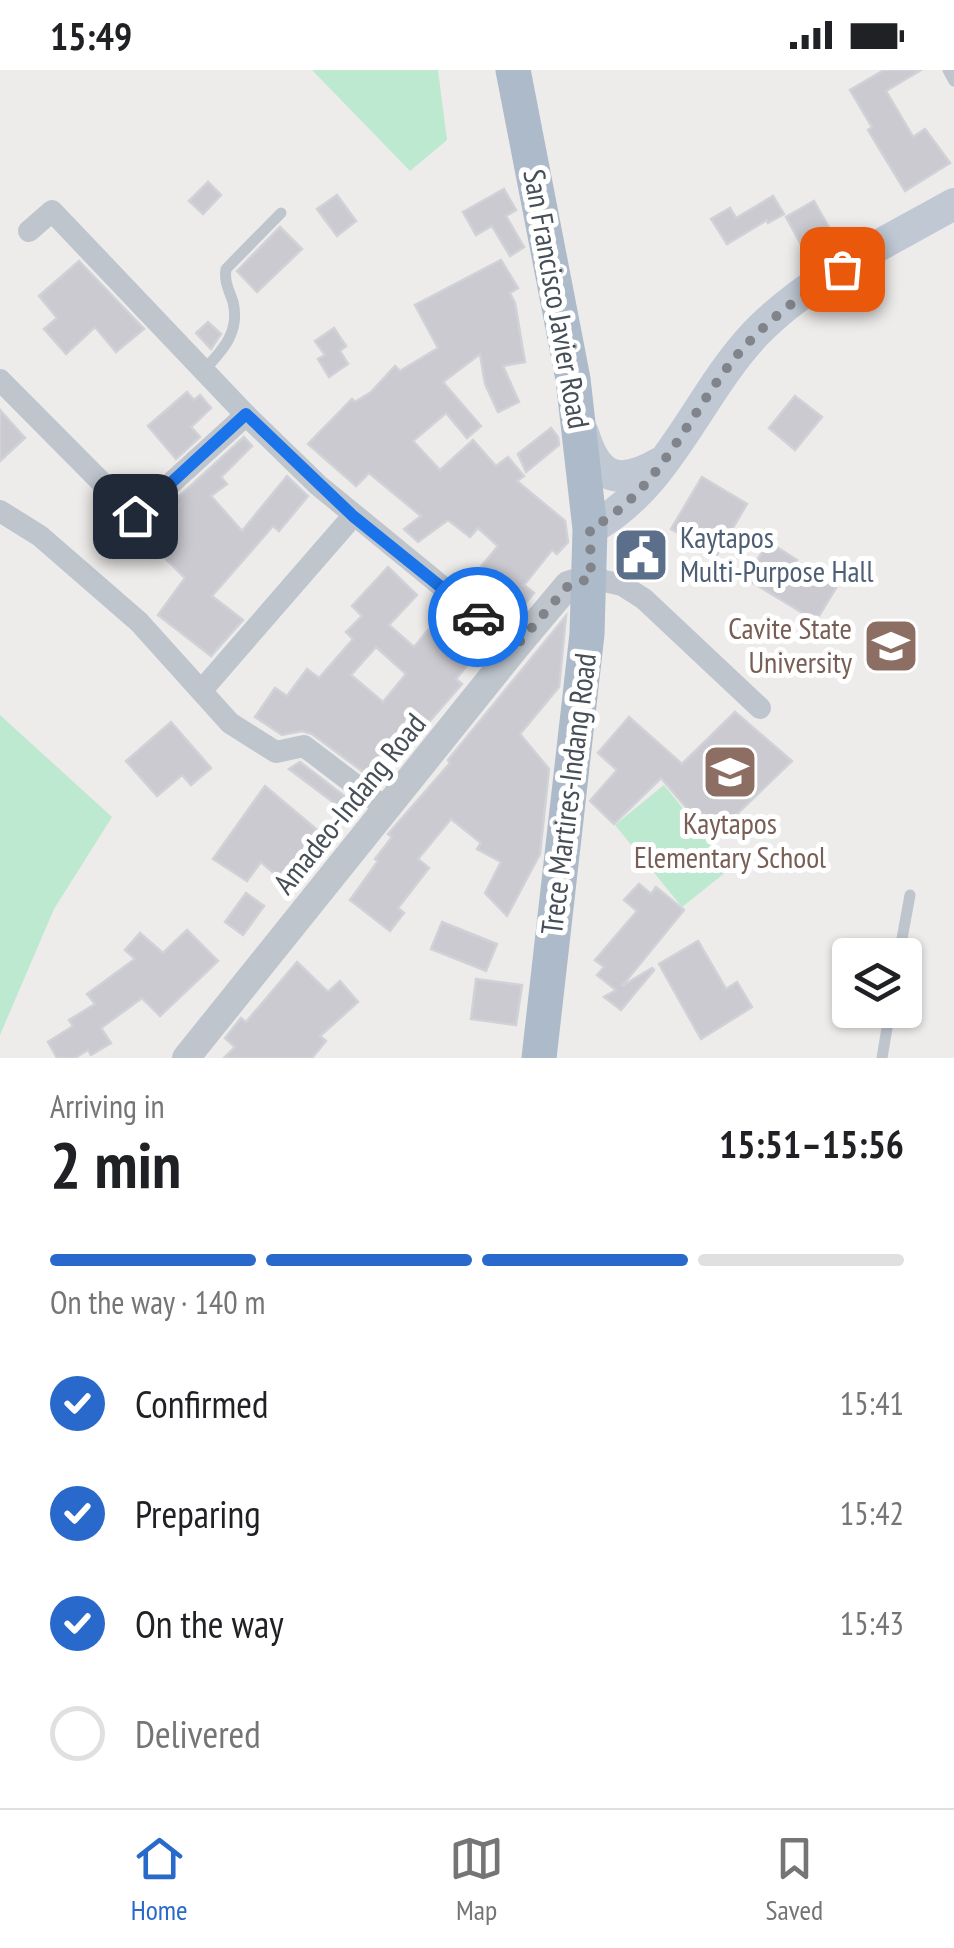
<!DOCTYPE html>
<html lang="en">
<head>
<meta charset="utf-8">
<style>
  body { margin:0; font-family:"PT Sans Narrow",sans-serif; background:#f2f2f2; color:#202124; height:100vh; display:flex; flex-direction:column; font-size:38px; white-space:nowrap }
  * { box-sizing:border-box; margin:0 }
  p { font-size:32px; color:#757577 }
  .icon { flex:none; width:55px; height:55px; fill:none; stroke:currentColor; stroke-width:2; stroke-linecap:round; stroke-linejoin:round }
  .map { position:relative; height:988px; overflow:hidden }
  .details { display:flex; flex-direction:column; background:#fff; flex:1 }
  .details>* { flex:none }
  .tools { position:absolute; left:832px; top:868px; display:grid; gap:20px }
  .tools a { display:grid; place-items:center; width:90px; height:90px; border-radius:10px; background:#fff; box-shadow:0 2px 8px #0004; font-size:50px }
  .pin { position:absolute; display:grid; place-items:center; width:85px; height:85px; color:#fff; margin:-42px; border-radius:20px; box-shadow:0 5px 15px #0006 }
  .courier { position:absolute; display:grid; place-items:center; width:100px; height:100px; margin:-50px; border:8px solid #1a73e8; border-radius:50%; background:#fff; color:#222; box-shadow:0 2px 12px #0007 }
  .summary em { font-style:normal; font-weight:800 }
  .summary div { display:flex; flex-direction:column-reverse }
  .summary { display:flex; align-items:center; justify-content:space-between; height:170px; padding:0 50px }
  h1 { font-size:65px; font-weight:800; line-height:75px }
  .bar { display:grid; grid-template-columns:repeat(4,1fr); gap:15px 10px; align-content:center; height:120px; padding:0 50px }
  .bar i { height:12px; border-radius:8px; background:#e0e0e0 }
  .bar .current { background:#2869cb }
  .bar p { grid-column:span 4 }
  ol { padding:0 50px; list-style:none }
  li { display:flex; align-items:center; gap:30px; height:110px }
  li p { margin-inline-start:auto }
  li .icon { padding:10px; border-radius:50%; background:#2869cb; color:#fff; stroke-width:4 }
  li:last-child { color:#757577 }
  li i { width:55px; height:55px; border:5px solid #e0e0e0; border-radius:50% }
  .status { display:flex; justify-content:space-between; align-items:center; height:70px; padding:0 50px; background:#fff; direction:ltr }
  .status svg { height:28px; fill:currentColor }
  .dock { display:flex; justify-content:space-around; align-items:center; height:140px; border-top:2px solid #e0e0e0; background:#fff; font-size:28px; color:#757577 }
  .dock a { display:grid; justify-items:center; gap:5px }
  .dock .current { color:#2869cb }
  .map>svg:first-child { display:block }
</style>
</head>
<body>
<div class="status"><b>15:49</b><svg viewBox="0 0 49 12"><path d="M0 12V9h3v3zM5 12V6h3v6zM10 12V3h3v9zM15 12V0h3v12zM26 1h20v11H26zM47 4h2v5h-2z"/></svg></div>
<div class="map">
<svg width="954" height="988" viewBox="0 0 954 988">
  <rect width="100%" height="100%" fill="#eeeceb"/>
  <!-- green -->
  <g fill="#bce9d0">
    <path d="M312,0h126l9,70 -37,31z"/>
    <path d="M0,645l112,102 -58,92 -54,126z"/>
    <path d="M664,715l67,83 -49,39 -67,-82z"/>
  </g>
  <!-- building -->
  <g fill="#cacad0" stroke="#d0d2d7" stroke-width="2.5" fill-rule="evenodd">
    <path d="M884,0h37l-35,21 27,46 12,-8 25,34 -45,28 -37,-61 4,-3 -22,-37z"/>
    <path d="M208,112l13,13 -18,19 -14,-13z"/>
    <path d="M504,119l12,21 -10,6 18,31 -14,9 -18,-30 -16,9 -13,-23z"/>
    <path d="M337,125l19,26 -19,15 -20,-27z"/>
    <path d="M773,126l11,18 -16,9 -1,-3 -40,24 -16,-25 19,-11 6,10z"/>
    <path d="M814,131l25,44 -28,18 -25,-46z"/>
    <path d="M280,157l22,22 -45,43 -20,-21z"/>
    <path d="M501,190l17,28 -8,5 5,10 10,59 -22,4 16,36 -21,10 -13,-28 -5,-30 -37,28 38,44 -14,12 -21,-25 -33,28 27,29 33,-30 23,26 12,-9 16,19 -7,5 48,40 3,21 -11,12 -5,-4 -28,35 10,8 -14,17 -7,-6 -10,11 -37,-30 32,-39 -20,-18 -8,9 -22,-17 -30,22 -14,-13 17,-13 -52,-43 -13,13 -48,-42 44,-45 3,3 16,-10 24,-26 5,5 38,-23 -23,-43z"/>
    <path d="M79,191l65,68 -28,23 -21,-25 -29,27 -22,-25 13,-11 -18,-22z"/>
    <path d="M208,252l13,12 -10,15 -15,-16z"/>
    <path d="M334,258l12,18 -6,5 8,13 -19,13 -11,-18 7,-4 -10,-14z"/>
    <path d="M187,322l7,8 6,-5 11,13 -20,19 9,10 -24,22 -28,-33z"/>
    <path d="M795,326l27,21 -27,33 -26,-22z"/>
    <path d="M0,340l25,28 -25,23z"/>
    <path d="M551,358l7,9 1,8 -33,27 -8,-18z"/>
    <path d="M244,367l8,9 -31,31 6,7 -16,12 31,35 45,-55 21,20 -29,35 -6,-5 -61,70 31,24 -32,36 -53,-41 27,-37 -39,-39 33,-33 -5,-5z"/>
    <path d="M702,407l45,27 -30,51 -46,-26z"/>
    <path d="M644,464l15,10 -21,31 -15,-9z"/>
    <path d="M769,472l28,18 -2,3 41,25 -20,33 -71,-43z"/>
    <path d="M388,497l29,28 -28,30 25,22 14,-17 41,33 -13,16 6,5 -85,98 -65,-48 -10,-3 -20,4 -27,-18 20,-29 12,8 20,-27 12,9 34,-39 -7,-7 16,-16 -10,-10zM376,577l30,27 -23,28 -32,-27z"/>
    <path d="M566,546l-7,71 -39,47 29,35 -9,85 -33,62 -22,-23 16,-31 -24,-13 4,-6 -30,-24 -33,40 11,9 -31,40 6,5 -14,18 -40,-31 28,-39 -3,-2 17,-22 -4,-3 62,-71 -2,-3z"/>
    <path d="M735,642l57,49 -80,77 -51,-60 -47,46 -24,-23 27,-31 -19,-17 31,-36 53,47z"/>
    <path d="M171,652l40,46 -20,17 -9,-10 -25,21 -31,-35z"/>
    <path d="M300,692l52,40 -7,9 -56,-42z"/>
    <path d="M265,716l64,54 -20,24 -4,-4 -20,23 -24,-21 -14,19 -34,-22z"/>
    <path d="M639,814l12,10 5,-7 28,23 -62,76 30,-18 2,2 -33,40 -17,-13 12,-7 -19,-15 7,-8 -9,-7 42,-49 -13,-11z"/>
    <path d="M246,823l18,13 -21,29 -18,-13z"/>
    <path d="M442,852l55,22 -11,27 -55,-22z"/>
    <path d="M187,860l31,31 -58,55 -18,-18 -41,30 10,15 -20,12 -3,-5 -13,8h-18l-9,-16 25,-16 -4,-6 26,-16 -8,-10 48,-35 -10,-9 15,-17 23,20z"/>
    <path d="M698,871l28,48 11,-7 15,25 -51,32 -42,-75z"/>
    <path d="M297,892l31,30 12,-11 18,21 -38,34 6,5 -14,17h-88l11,-11 -10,-9 16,-20 5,4z"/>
    <path d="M476,909l46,6 -6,40 -45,-6z"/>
  </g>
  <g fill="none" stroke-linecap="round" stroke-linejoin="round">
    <!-- service -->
    <g stroke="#bec5cd" stroke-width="11">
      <path d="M948,0l6,11"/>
      <path d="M205,299c19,-20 35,-38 28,-67 -4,-12 -9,-20 -7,-33l55,-56"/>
      <path d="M899,885l11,-60"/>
      <path d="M882,988l8,-48"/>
    </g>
    <!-- minor -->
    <g stroke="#bec5cd" stroke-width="22">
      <path d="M29,161l23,-20 194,204 72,70 198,162"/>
      <path d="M0,310l135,136 111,-101"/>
      <path d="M0,441l40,25 99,86 91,101 46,29 28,-6 83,63"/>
      <path d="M591,508l31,7 22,14 116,109"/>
      <path d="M202,620l151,-174"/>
    </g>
    <!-- tertiary -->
    <path stroke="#bec5cd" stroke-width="28" d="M186,988l330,-411 52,-62 23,-7"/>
    <!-- secondary -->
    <g stroke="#bfc8d3" stroke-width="32">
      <path d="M583,363c14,46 35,54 77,30"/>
      <path d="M590,459c78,-41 107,-134 166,-196 55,-56 131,-91 198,-129"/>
    </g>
    <!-- primary -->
    <path stroke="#adbac9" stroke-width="35" d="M513,0l60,309 17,150 -3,105 -48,424"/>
  </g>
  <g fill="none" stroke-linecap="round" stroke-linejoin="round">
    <!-- done -->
    <path stroke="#81858b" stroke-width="10" stroke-dasharray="0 18" d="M478,547l38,29 52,-60 23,-8 -1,-49c66,-35 96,-108 140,-165 31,-40 70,-68 112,-95"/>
    <!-- route -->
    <path stroke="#1a73e8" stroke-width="12" d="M135,446l111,-102 107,102 125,101"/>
  </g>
  <!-- icons -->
  <defs>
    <g id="civic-square" transform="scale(2.875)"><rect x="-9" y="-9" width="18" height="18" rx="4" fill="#5c6f8a" stroke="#fff"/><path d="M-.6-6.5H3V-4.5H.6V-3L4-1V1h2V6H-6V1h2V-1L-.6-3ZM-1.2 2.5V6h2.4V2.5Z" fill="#fff"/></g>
    <g id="university-square" transform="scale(2.875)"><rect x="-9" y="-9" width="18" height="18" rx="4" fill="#8d6e63" stroke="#fff"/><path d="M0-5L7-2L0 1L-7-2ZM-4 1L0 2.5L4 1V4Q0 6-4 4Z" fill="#fff"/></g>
    <g id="school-square" transform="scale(2.875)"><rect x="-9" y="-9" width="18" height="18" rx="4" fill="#8d6e63" stroke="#fff"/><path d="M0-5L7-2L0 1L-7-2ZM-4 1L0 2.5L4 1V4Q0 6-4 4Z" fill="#fff"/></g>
  </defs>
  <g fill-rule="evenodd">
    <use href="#civic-square" x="641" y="485"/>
    <use href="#university-square" x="891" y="576"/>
    <use href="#school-square" x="730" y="702"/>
  </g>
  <g text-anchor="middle" stroke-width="10" stroke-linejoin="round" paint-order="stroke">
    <!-- street labels -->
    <g font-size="30" fill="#464e57" stroke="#fff">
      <text transform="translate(556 229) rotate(80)" y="10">San Francisco Javier Road</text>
      <text transform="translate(569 724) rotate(-83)" y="10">Trece Martires-Indang Road</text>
      <text transform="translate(350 734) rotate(-51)" y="10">Amadeo-Indang Road</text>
    </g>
    <!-- service labels -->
    <g font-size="30" fill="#4e5e75" stroke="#fff" text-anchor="start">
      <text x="680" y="478">Kaytapos<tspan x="680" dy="34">Multi-Purpose Hall</tspan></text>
    </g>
    <!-- education labels -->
    <g font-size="30" fill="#785e54" stroke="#fff" text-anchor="end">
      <text x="852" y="569">Cavite State<tspan x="852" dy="34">University</tspan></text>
      <text x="730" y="764" text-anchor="middle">Kaytapos<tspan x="730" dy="34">Elementary School</tspan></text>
    </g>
  </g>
</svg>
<div class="tools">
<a><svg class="icon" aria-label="layers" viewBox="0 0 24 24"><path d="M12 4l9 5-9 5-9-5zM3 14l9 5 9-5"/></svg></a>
</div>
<div class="pin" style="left:842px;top:199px;background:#ea580c"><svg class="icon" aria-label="bag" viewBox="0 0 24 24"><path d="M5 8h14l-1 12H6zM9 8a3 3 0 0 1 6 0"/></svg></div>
<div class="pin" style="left:135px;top:446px;background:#1f2937"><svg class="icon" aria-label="home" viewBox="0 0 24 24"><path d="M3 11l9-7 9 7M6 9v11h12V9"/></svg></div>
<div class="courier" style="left:478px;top:547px"><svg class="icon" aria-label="car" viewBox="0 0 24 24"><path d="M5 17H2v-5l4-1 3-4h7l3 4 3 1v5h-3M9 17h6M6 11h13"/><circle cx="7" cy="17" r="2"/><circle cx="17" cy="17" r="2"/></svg></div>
</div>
<section class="details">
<div class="summary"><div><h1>2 min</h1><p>Arriving in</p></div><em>15:51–15:56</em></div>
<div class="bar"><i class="current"></i><i class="current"></i><i class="current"></i><i></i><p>On the way · 140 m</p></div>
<ol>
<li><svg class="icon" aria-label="check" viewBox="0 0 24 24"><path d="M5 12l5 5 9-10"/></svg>Confirmed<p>15:41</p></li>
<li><svg class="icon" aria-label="check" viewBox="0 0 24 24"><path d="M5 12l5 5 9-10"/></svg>Preparing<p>15:42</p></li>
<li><svg class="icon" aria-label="check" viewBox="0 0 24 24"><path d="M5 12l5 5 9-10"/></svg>On the way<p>15:43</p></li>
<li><i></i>Delivered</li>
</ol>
</section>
<nav class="dock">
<a class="current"><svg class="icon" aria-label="home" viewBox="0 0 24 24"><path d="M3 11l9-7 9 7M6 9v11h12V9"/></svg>Home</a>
<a><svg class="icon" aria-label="map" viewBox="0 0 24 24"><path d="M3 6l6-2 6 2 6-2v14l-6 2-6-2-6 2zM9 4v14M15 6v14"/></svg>Map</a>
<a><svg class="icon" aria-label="saved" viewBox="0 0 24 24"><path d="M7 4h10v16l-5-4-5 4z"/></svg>Saved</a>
</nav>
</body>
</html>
